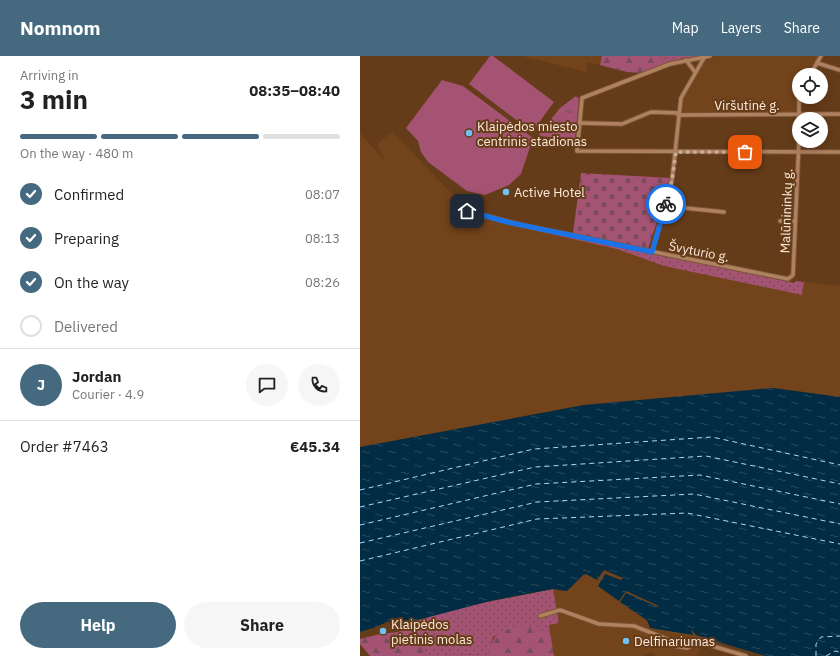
<!DOCTYPE html>
<html lang="en">
<head>
<meta charset="utf-8">
<style>
  body { margin:0; font-family:"IBM Plex Sans",sans-serif; background:#f6f6f6; color:#222; height:100vh; display:flex; flex-direction:column; font-size:15px; white-space:nowrap }
  * { box-sizing:border-box; margin:0 }
  p { font-size:13px; color:#767676 }
  .icon { flex:none; width:22px; height:22px; fill:none; stroke:currentColor; stroke-width:2; stroke-linecap:round; stroke-linejoin:round }
  .map { position:relative; flex:1; overflow:hidden }
  .drawer { display:flex; flex-direction:column; background:#fff; width:360px }
  .drawer>* { flex:none }
  .tools { position:absolute; left:432px; top:12px; display:grid; gap:8px }
  .tools a { display:grid; place-items:center; width:36px; height:36px; border-radius:50%; background:#fff; box-shadow:0 2px 10px #0003; font-size:20px }
  .pin { position:absolute; display:grid; place-items:center; width:34px; height:34px; color:#fff; margin:-17px; border-radius:8px; box-shadow:0 2px 6px #0006 }
  .courier { position:absolute; display:grid; place-items:center; width:40px; height:40px; margin:-20px; border:3px solid #1a73e8; border-radius:50%; background:#fff; color:#222; box-shadow:0 1px 5px #0007 }
  .overview em { font-style:normal; font-weight:800 }
  .overview div { display:flex; flex-direction:column-reverse }
  .overview { display:flex; align-items:center; justify-content:space-between; height:68px; padding:0 20px }
  h1 { font-size:26px; font-weight:800; line-height:30px }
  .bar { display:grid; grid-template-columns:repeat(4,1fr); gap:6px 4px; align-content:center; height:48px; padding:0 20px }
  .bar i { height:5px; border-radius:3px; background:#e0e0e0 }
  .bar .current { background:#456a80 }
  .bar p { grid-column:span 4 }
  .line { display:flex; align-items:center; gap:10px; padding:0 20px; border-top:1px solid #e0e0e0 }
  .line div { flex:1 }
  .round { display:grid; place-items:center; flex:none; width:42px; height:42px; border-radius:21px; background:#f6f6f6 }
  ol { padding:0 20px; list-style:none }
  li { display:flex; align-items:center; gap:12px; height:44px }
  li p { margin-inline-start:auto }
  li .icon { padding:4px; border-radius:50%; background:#456a80; color:#fff; stroke-width:4 }
  li:last-child { color:#767676 }
  li i { width:22px; height:22px; border:2px solid #e0e0e0; border-radius:50% }
  .action { display:flex; gap:8px; margin-top:auto; padding:8px 20px }
  .action a { flex:1; height:46px; border-radius:24px; background:#456a80; color:#fff; font-size:16px; font-weight:800; line-height:46px; text-align:center }
  .action a+a { background:#f6f6f6; color:#222 }
  header { display:flex; align-items:center; gap:24px; box-sizing:border-box; height:56px; padding:0 20px; background:#456a80; color:#fff }
  header strong { font-size:19px }
  nav { display:flex; gap:22px; margin-inline-start:auto; font-size:14px }
  main { display:flex; flex:1; min-height:0 }
  .map>svg:first-child { display:block }
</style>
</head>
<body>
<header>
<strong>Nomnom</strong>
<nav><a>Map</a><a>Layers</a><a>Share</a></nav>
</header>
<main>
<section class="drawer">
<div class="overview"><div><h1>3 min</h1><p>Arriving in</p></div><em>08:35–08:40</em></div>
<div class="bar"><i class="current"></i><i class="current"></i><i class="current"></i><i></i><p>On the way · 480 m</p></div>
<ol>
<li><svg class="icon" aria-label="check" viewBox="0 0 24 24"><path d="M5 12l5 5 9-10"/></svg>Confirmed<p>08:07</p></li>
<li><svg class="icon" aria-label="check" viewBox="0 0 24 24"><path d="M5 12l5 5 9-10"/></svg>Preparing<p>08:13</p></li>
<li><svg class="icon" aria-label="check" viewBox="0 0 24 24"><path d="M5 12l5 5 9-10"/></svg>On the way<p>08:26</p></li>
<li><i></i>Delivered</li>
</ol>
<div class="line" style="height:72px"><b class="round" style="background:#456a80;color:#fff">J</b><div><b>Jordan</b><p>Courier · 4.9</p></div><a class="round"><svg class="icon" aria-label="chat" viewBox="0 0 24 24"><path d="M4 5h16v11H9l-5 4z"/></svg></a><a class="round"><svg class="icon" aria-label="phone" viewBox="0 0 24 24"><path d="M5 4h4l2 5-3 2q2 4 5 5l2-3 5 2v4C11 20 4 13 5 4z"/></svg></a></div>
<div class="line" style="height:52px"><div>Order #7463</div><b>€45.34</b></div>
<div class="action"><a>Help</a><a>Share</a></div>
</section>
<div class="map">
<svg width="480" height="600" viewBox="0 0 480 600">
  <defs>
    <pattern id="grass-dots" width="8" height="8" patternUnits="userSpaceOnUse"><rect width="8" height="8" fill="#a55372"/><path d="M2 2h.1M6 6h.1" fill="none" stroke="#784c5a" stroke-width="1.8" stroke-linecap="round"/></pattern>
    <pattern id="forest-firs" width="22" height="20" patternUnits="userSpaceOnUse"><rect width="22" height="20" fill="#a55372"/><path d="M5 1l3.5 6h-7zM16 11l3.5 6h-7z" fill="#784c5a"/></pattern>
    <pattern id="cemetery-stones" width="16" height="16" patternUnits="userSpaceOnUse"><rect width="16" height="16" fill="#a55372"/><path d="M2 7V4a2 2 0 0 1 4 0v3zM10 15v-3a2 2 0 0 1 4 0v3z" fill="#784c5a"/></pattern>
    <pattern id="park-tufts" width="24" height="20" patternUnits="userSpaceOnUse"><rect width="24" height="20" fill="#a55372"/><path d="M3 7l-1-3M5 7V3M7 7l1-3M15 17l-1-3M17 17v-4M19 17l1-3" fill="none" stroke="#784c5a"/></pattern>
    <pattern id="water-ripples" width="26" height="14" patternUnits="userSpaceOnUse"><rect width="26" height="14" fill="#012c43"/><path d="M2 4q2-2 4 0t4 0M15 11q2-2 4 0t4 0" fill="none" stroke="#274b5e"/></pattern>
  </defs>
  <rect width="100%" height="100%" fill="#653c19"/>
  <!-- built -->
  <g fill="#73431b">
    <path d="M162,0h80l-2,9 -13,-3 -1,10z"/>
    <path d="M356,0h103l-10,19h-10v18l-3,17 -2,2h-112l1,-13 3,-7 18,-31z"/>
    <path d="M32,76l76,78 3,5 146,34 47,17 138,29 2,-13 36,4v111l-67,-9 -189,17 -224,42v-314l26,29 -9,-18z"/>
    <path d="M244,514l19,8 -2,2 -23,6 20,15 8,-10 33,15 -1,1 -38,-5 29,21 31,9 5,1 6,-4 5,6 9,3 -8,18h-40l-6,-4 -9,4h-88l-6,-31 11,-2 -6,-34 9,2 9,-3 12,-13z"/>
  </g>
  <!-- grass -->
  <g fill="url(#grass-dots)">
    <path d="M300,0h41l-37,9z"/>
    <path d="M177,173l257,54 2,-2 8,1 -2,13 -138,-29 -47,-17 -80,-18z"/>
    <path d="M193,533l6,34 -10,2 1,7c-24,-7 -35,-7 -57,5l-5,18 -37,-1 -6,2h-19c-8,-20 -22,-10 -36,-15 -3,-1 -6,-5 -10,-7l18,-2 8,-4 2,-5 54,-16z"/>
  </g>
  <!-- forest -->
  <g fill="url(#forest-firs)">
    <path d="M242,0h58l4,9 -23,8 -14,-1 -27,-7z"/>
    <path d="M161,570l11,1 18,5 4,24h-109l6,-2 36,1c9,-24 9,-23 34,-29z"/>
    <path d="M20,578c4,2 7,6 10,7 14,5 28,-5 36,15h-56l-10,-12v-5z"/>
  </g>
  <!-- cemetery -->
  <path fill="url(#cemetery-stones)" d="M221,117l90,5 -23,71 -75,-16z"/>
  <!-- park -->
  <path fill="url(#park-tufts)" d="M216,40l3,3 -4,40 -37,-3 22,-28z"/>
  <!-- pitch -->
  <g fill="#a55372">
    <path d="M130,0h3l61,46 -22,30 -63,-48z"/>
    <path d="M82,24l21,6 70,52 -12,36 -12,11 -24,10 -18,-4 -39,-29 -7,-10 -3,-11 -12,-13z"/>
  </g>
  <!-- water -->
  <path fill="url(#water-ripples)" d="M413,332l67,9v259h-74l-61,-18 -9,-3 -5,-6 2,6 -43,-7 -3,-8 -27,-18 6,-9 32,14 1,-1 -33,-15 -7,10 -21,-15 7,-12 16,6 2,-2 -19,-8 -7,10 -11,-6 -3,1 -16,16 -14,-2 -63,12 -99,26 -2,-5 -15,6 -14,4v-185l224,-42z"/>
  <!-- pier -->
  <path fill="#653c19" d="M29,565l2,6 17,-4 -1,2 -16,4 -3,-5 -28,10v-2l14,-4z"/>
  <g fill="none" stroke-linecap="round" stroke-linejoin="round">
    <!-- ferry -->
    <g stroke="#a6dbfe" stroke-width="1" stroke-dasharray="5 4" stroke-linecap="butt">
      <path d="M0,434l174,-41 178,-12 128,28"/>
      <path d="M0,451l175,-40 171,-11 134,28"/>
      <path d="M0,469l176,-41 164,-9 140,29"/>
      <path d="M0,487l177,-41 157,-8 146,30"/>
      <path d="M0,505l177,-42 150,-6 153,31"/>
      <path d="M456,600v-12l5,-7 19,-1"/>
      <path d="M466,600l9,-5 5,1"/>
    </g>
    <!-- minor casing -->
    <g stroke="#785539" stroke-width="5.5">
      <g id="minor">
        <path d="M350,0l-40,8 -88,34 -5,53 263,1"/>
        <path d="M326,4l9,12"/>
        <path d="M457,7l23,7"/>
        <path d="M450,19l11,-19"/>
        <path d="M318,59l162,-1"/>
        <path d="M220,67l42,1 29,-12 28,1"/>
        <path d="M439,75v-34"/>
        <path d="M305,150l59,6"/>
        <path d="M107,155l54,14 267,54 5,-4 6,-135"/>
        <path d="M420,165h15"/>
        <path d="M292,196l20,-72 9,-82 23,-40"/>
        <path d="M180,560l20,-6 39,14 35,2 33,13 8,7 12,2 12,-6 47,14"/>
      </g>
    </g>
    <!-- minor -->
    <use href="#minor" stroke="#b0815e" stroke-width="3.5"/>
  </g>
  <g fill="none" stroke-linecap="round" stroke-linejoin="round">
    <!-- done -->
    <path stroke="#c9ad97" stroke-width="4" stroke-dasharray="0 7.2" d="M306,148l6,-24 4,-28h69"/>
    <!-- route -->
    <path stroke="#1a73e8" stroke-width="5" d="M107,155l40,11 145,30 14,-48"/>
  </g>
  <!-- markers -->
  <g fill="#70c2f4" stroke="#653c19" stroke-width="1.5">
    <circle cx="109" cy="77" r="4"/>
    <circle cx="146" cy="136" r="4"/>
    <circle cx="23" cy="575" r="4"/>
    <circle cx="266" cy="585" r="4"/>
  </g>
  <g text-anchor="middle" stroke-width="4" stroke-linejoin="round" paint-order="stroke">
    <!-- street labels -->
    <g font-size="13" fill="#ffeadb" stroke="#653c19">
      <text x="387" y="54">Viršutinė g.</text>
      <text transform="translate(426 155) rotate(-88)" y="5">Malūnininkų g.</text>
      <text transform="translate(339 195) rotate(11)" y="5">Švyturio g.</text>
    </g>
    <!-- poi labels -->
    <g font-size="13" fill="#ffeadb" stroke="#653c19" text-anchor="start">
      <text x="117" y="75">Klaipėdos miesto<tspan x="117" dy="15">centrinis stadionas</tspan></text>
      <text x="154" y="141">Active Hotel</text>
      <text x="31" y="573">Klaipėdos<tspan x="31" dy="15">pietinis molas</tspan></text>
      <text x="274" y="590">Delfinariumas</text>
    </g>
  </g>
</svg>
<div class="tools">
<a><svg class="icon" aria-label="locate" viewBox="0 0 24 24"><circle cx="12" cy="12" r="6"/><path d="M12 2v4M12 18v4M2 12h4M18 12h4"/></svg></a>
<a><svg class="icon" aria-label="layers" viewBox="0 0 24 24"><path d="M12 4l9 5-9 5-9-5zM3 14l9 5 9-5"/></svg></a>
</div>
<div class="pin" style="left:385px;top:96px;background:#ea580c"><svg class="icon" aria-label="bag" viewBox="0 0 24 24"><path d="M5 8h14l-1 12H6zM9 8a3 3 0 0 1 6 0"/></svg></div>
<div class="pin" style="left:107px;top:155px;background:#1f2937"><svg class="icon" aria-label="home" viewBox="0 0 24 24"><path d="M3 11l9-7 9 7M6 9v11h12V9"/></svg></div>
<div class="courier" style="left:306px;top:148px"><svg class="icon" aria-label="bike" viewBox="0 0 24 24"><circle cx="6" cy="16" r="4"/><circle cx="18" cy="16" r="4"/><path d="M6 16l4-8h5l3 8M10 8l3 8H6M13 5h3"/></svg></div>
</div>
</main>
</body>
</html>
